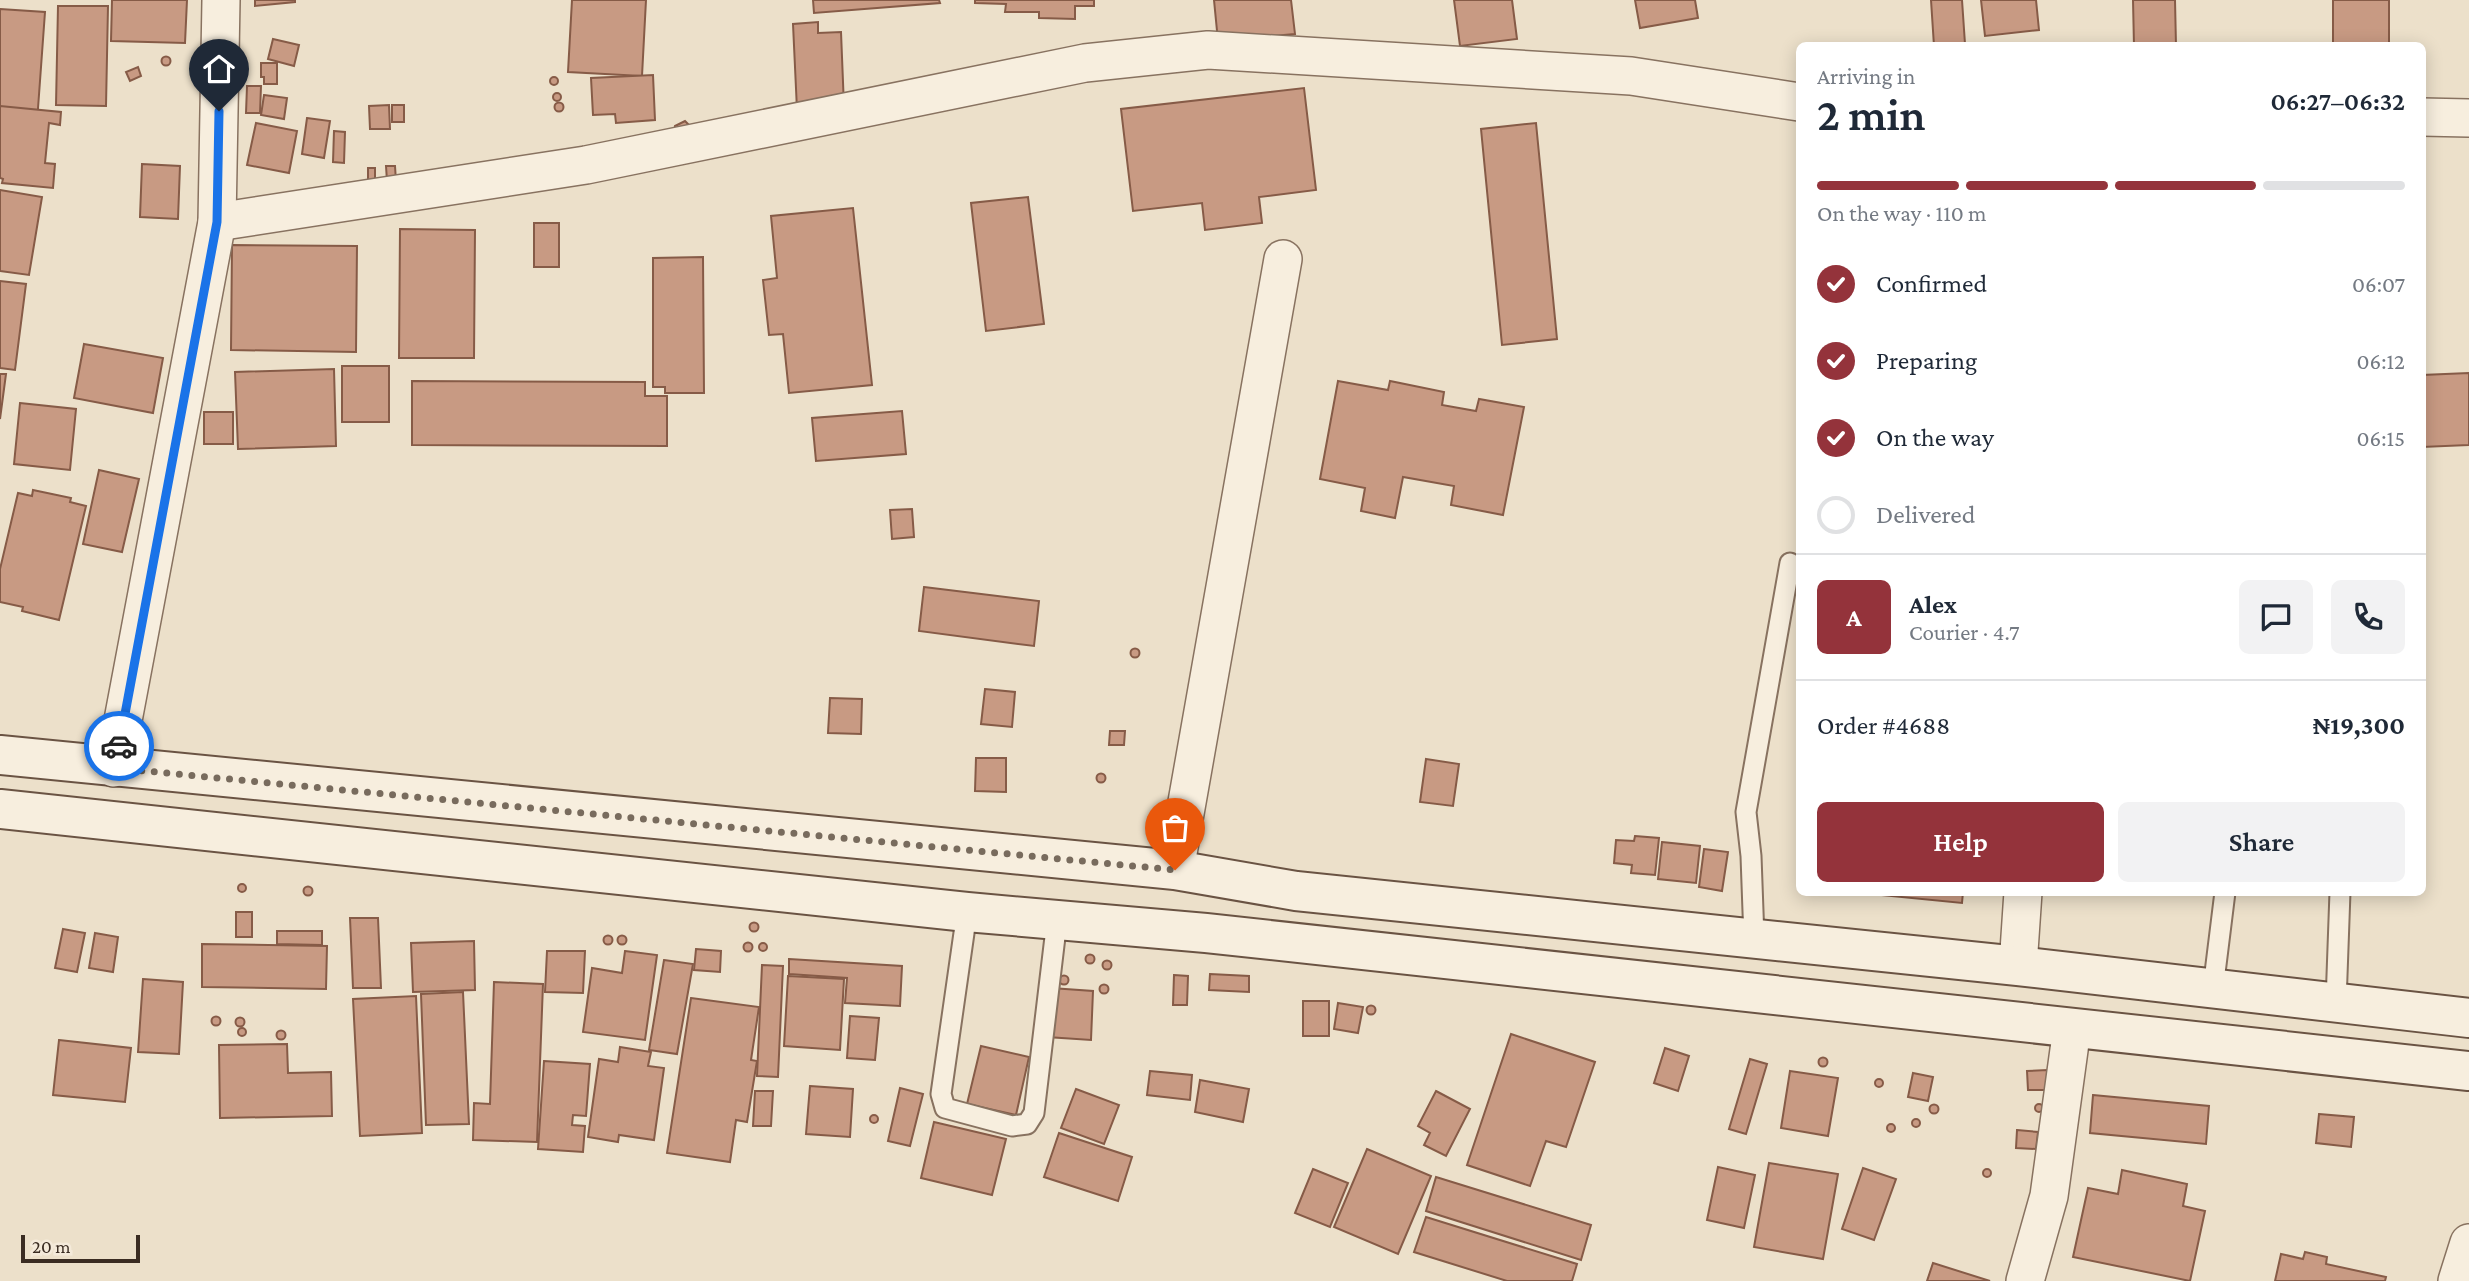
<!DOCTYPE html>
<html lang="en">
<head>
<meta charset="utf-8">
<style>
  body { margin:0; font-family:"Crimson Pro",serif; background:#f2f2f3; color:#1f2937; height:100vh; display:flex; flex-direction:column; font-size:26px; white-space:nowrap }
  * { box-sizing:border-box; margin:0 }
  p { font-size:23px; color:#747a83 }
  .icon { flex:none; width:38px; height:38px; fill:none; stroke:currentColor; stroke-width:2; stroke-linecap:round; stroke-linejoin:round }
  .map { position:relative; flex:1; overflow:hidden }
  .drawer { position:absolute; left:1796px; top:42px; width:630px; height:854px; display:flex; flex-direction:column; background:#fff; border-radius:10px; box-shadow:0 4px 18px #0003 }
  .drawer>* { flex:none }
  .scale { position:absolute; left:21px; bottom:18px; width:119px; box-sizing:border-box; padding-left:7px; border:4px solid #3a2c22; border-top:0; font-size:19px; line-height:24px; white-space:nowrap; color:#3a2c22; -webkit-text-stroke:5px #f4eada; paint-order:stroke }
  .pin { position:absolute; display:grid; place-items:center; width:60px; height:60px; color:#fff; margin:-72px -30px; border-radius:50% 50% 50% 0; rotate:-45deg; box-shadow:0 0 7px #0007 }
  .pin .icon { rotate:45deg }
  .courier { position:absolute; display:grid; place-items:center; width:70px; height:70px; margin:-35px; border:5px solid #1a73e8; border-radius:50%; background:#fff; color:#222; box-shadow:0 2px 9px #0007 }
  .headline em { font-style:normal; font-weight:600 }
  .headline div { display:flex; flex-direction:column-reverse }
  .headline { display:flex; align-items:center; justify-content:space-between; height:119px; padding:0 21px }
  h1 { font-size:46px; font-weight:600; line-height:52px }
  .bar { display:grid; grid-template-columns:repeat(4,1fr); gap:10px 7px; align-content:center; height:84px; padding:0 21px }
  .bar i { height:9px; border-radius:5px; background:#e0e1e3 }
  .bar .current { background:#94333b }
  .bar p { grid-column:span 4 }
  .line { display:flex; align-items:center; gap:18px; padding:0 21px; border-top:2px solid #e0e1e3 }
  .line div { flex:1 }
  .round { display:grid; place-items:center; flex:none; width:74px; height:74px; border-radius:10px; background:#f2f2f3 }
  ol { padding:0 21px; list-style:none }
  li { display:flex; align-items:center; gap:21px; height:77px }
  li p { margin-inline-start:auto }
  li .icon { padding:7px; border-radius:50%; background:#94333b; color:#fff; stroke-width:4 }
  li:last-child { color:#747a83 }
  li i { width:38px; height:38px; border:4px solid #e0e1e3; border-radius:50% }
  .action { display:flex; gap:14px; margin-top:auto; padding:14px 21px }
  .action a { flex:1; height:80px; border-radius:10px; background:#94333b; color:#fff; font-size:28px; font-weight:600; line-height:80px; text-align:center }
  .action a+a { background:#f2f2f3; color:#1f2937 }
  .map>svg:first-child { display:block }
</style>
</head>
<body>
<div class="map">
<svg width="2469" height="1281" viewBox="0 0 2469 1281">
  <rect width="100%" height="100%" fill="#ece0ca"/>
  <!-- building -->
  <g fill="#c89a83" stroke="#865b47" stroke-width="2">
    <path d="M112,0h75l-2,43 -74,-2z"/>
    <path d="M255,0h40v2l-40,4z"/>
    <path d="M572,0h74l-4,76 -74,-4z"/>
    <path d="M813,0h126l1,3 -126,10z"/>
    <path d="M975,0h119v6h-19v13l-36,-1v-6h-34l1,-8 -31,-1z"/>
    <path d="M1214,0h77l4,34 -77,7z"/>
    <path d="M1454,0h58l5,39 -57,7z"/>
    <path d="M1635,0h60l3,18 -58,10z"/>
    <path d="M1931,0h31l3,44 -31,2z"/>
    <path d="M1981,0h55l3,30 -54,6z"/>
    <path d="M2133,0h42l1,46h-42z"/>
    <rect x="2333" y="0" width="56" height="46"/>
    <path d="M58,6h50l-2,100 -50,-1z"/>
    <path d="M0,9l45,3 -9,124 -36,-3z"/>
    <path d="M818,22v11l23,-1 3,75 -47,3 -4,-86z"/>
    <path d="M273,39l26,6 -5,21 -26,-7z"/>
    <circle cx="166" cy="61" r="4.5"/>
    <path d="M261,63h16v21h-13v-7h-3z"/>
    <path d="M138,67l3,9 -11,5 -4,-9z"/>
    <path d="M653,75l2,45 -39,3 -1,-9 -22,1 -2,-37z"/>
    <circle cx="554" cy="81" r="4"/>
    <path d="M247,86h14l-1,27h-14z"/>
    <path d="M1304,88l12,102 -57,7 3,26 -57,7 -3,-27 -69,8 -12,-102z"/>
    <circle cx="557" cy="97" r="4"/>
    <path d="M264,95l23,3 -3,21 -23,-4z"/>
    <circle cx="559" cy="107" r="4.5"/>
    <path d="M389,105l1,24h-20l-1,-23z"/>
    <rect x="392" y="105" width="12" height="17"/>
    <path d="M0,106l61,6 -1,13 -11,-2 -4,40 10,1 -2,24 -51,-5 1,-4 -3,-1z"/>
    <path d="M307,118l23,3 -6,37 -22,-4z"/>
    <path d="M685,121l6,6 -17,5 1,-6z"/>
    <path d="M256,123l41,8 -8,42 -42,-8z"/>
    <path d="M1536,123l21,216 -55,6 -21,-216z"/>
    <path d="M334,131l11,1 -1,31 -11,-1z"/>
    <path d="M142,164l38,2 -2,53 -38,-2z"/>
    <path d="M386,166h9l1,15h-9z"/>
    <path d="M368,168h7v14l-7,-1z"/>
    <path d="M0,190l42,7 -13,78 -29,-4z"/>
    <path d="M1028,197l16,127 -58,7 -15,-128z"/>
    <path d="M853,208l19,177 -83,8 -6,-59 -14,1 -6,-55 14,-2 -6,-62z"/>
    <rect x="534" y="223" width="25" height="44"/>
    <path d="M400,229l75,1 -1,128h-75z"/>
    <path d="M232,245l125,1 -1,106 -125,-2z"/>
    <path d="M703,257l1,136h-39v-6h-12v-129z"/>
    <path d="M0,281l26,3 -11,86 -15,-2z"/>
    <path d="M84,344l79,14 -10,55 -79,-15z"/>
    <rect x="342" y="366" width="47" height="56"/>
    <path d="M334,369l2,77 -98,3 -3,-77z"/>
    <path d="M2469,373v72l-47,2v-72z"/>
    <path d="M0,374h6l-6,45z"/>
    <path d="M412,381l233,1v14h22v50l-255,-1z"/>
    <path d="M1338,381l50,9 2,-9 54,11 -2,13 34,6 3,-12 45,8 -21,108 -52,-10 3,-19 -51,-9 -8,41 -34,-7 4,-23 -45,-9z"/>
    <path d="M20,403l56,6 -6,61 -56,-6z"/>
    <path d="M902,411l4,43 -90,7 -4,-43z"/>
    <rect x="204" y="412" width="29" height="32"/>
    <path d="M99,470l40,9 -17,73 -39,-8z"/>
    <path d="M33,490l38,8 -1,4 16,4 -27,114 -37,-9 1,-4 -23,-5v-33l18,-76 14,3z"/>
    <path d="M912,509l2,28 -22,2 -2,-29z"/>
    <path d="M924,587l115,14 -5,45 -115,-15z"/>
    <circle cx="1135" cy="653" r="4.5"/>
    <path d="M985,689l30,3 -3,35 -31,-3z"/>
    <path d="M830,698l32,1 -1,35 -33,-1z"/>
    <path d="M1110,731h15l-1,14h-15z"/>
    <path d="M976,758h30v34l-31,-1z"/>
    <path d="M1426,759l33,5 -6,42 -33,-4z"/>
    <circle cx="1101" cy="778" r="4.5"/>
    <path d="M1635,836l24,2 -4,37 -24,-2 1,-8 -18,-2 2,-23 18,1z"/>
    <path d="M1662,842l38,4 -4,37 -38,-4z"/>
    <path d="M1704,849l24,3 -6,39 -23,-4z"/>
    <circle cx="242" cy="888" r="4"/>
    <circle cx="308" cy="891" r="4.5"/>
    <path d="M1851,892h112l-1,11z"/>
    <rect x="236" y="912" width="16" height="25"/>
    <path d="M350,918h28l3,70h-28z"/>
    <circle cx="754" cy="927" r="4.5"/>
    <path d="M63,929l22,4 -8,39 -22,-4z"/>
    <path d="M277,931h45v14l-45,-1z"/>
    <path d="M95,933l23,4 -5,35 -24,-4z"/>
    <circle cx="622" cy="940" r="4.5"/>
    <circle cx="608" cy="940" r="4.5"/>
    <path d="M474,941l1,49 -62,2 -2,-49z"/>
    <circle cx="748" cy="947" r="4.5"/>
    <circle cx="763" cy="947" r="4"/>
    <path d="M202,944l125,2 -1,43 -124,-2z"/>
    <path d="M696,949l25,2 -1,21 -26,-2z"/>
    <path d="M547,951h38l-2,42 -38,-1z"/>
    <path d="M625,951l32,4 -12,85 -62,-8 9,-64 30,5z"/>
    <circle cx="1090" cy="959" r="4.5"/>
    <path d="M789,959l113,7 -2,40 -55,-3 2,-25 -58,-4z"/>
    <path d="M664,960l29,4 -16,90 -28,-4z"/>
    <circle cx="1107" cy="965" r="4.5"/>
    <path d="M762,965l21,1 -5,111 -21,-1z"/>
    <path d="M1210,974l39,2v16l-40,-2z"/>
    <path d="M1174,975l14,1 -1,29h-14z"/>
    <circle cx="1064" cy="980" r="4.5"/>
    <path d="M788,976l56,3 -4,71 -56,-4z"/>
    <path d="M143,979l40,3 -4,72 -41,-2z"/>
    <path d="M494,982l49,2 -6,158 -64,-2 1,-37 16,1z"/>
    <circle cx="1104" cy="989" r="4.5"/>
    <path d="M1051,988l42,3 -2,49 -44,-3z"/>
    <path d="M463,992l6,132 -43,1 -5,-131z"/>
    <path d="M416,996l6,137 -62,3 -7,-137z"/>
    <path d="M691,998l68,9 -8,53 6,1 -10,61 -11,-2 -6,42 -63,-9z"/>
    <rect x="1303" y="1001" width="26" height="35"/>
    <path d="M1338,1003l25,4 -5,26 -24,-4z"/>
    <circle cx="1371" cy="1010" r="4.5"/>
    <path d="M850,1016l29,2 -4,42 -28,-2z"/>
    <circle cx="216" cy="1021" r="4.5"/>
    <circle cx="240" cy="1022" r="4.5"/>
    <circle cx="242" cy="1032" r="4"/>
    <circle cx="281" cy="1035" r="4.5"/>
    <path d="M1511,1034l84,28 -29,85 -20,-6 -16,45 -63,-21z"/>
    <path d="M59,1040l72,8 -6,54 -72,-7z"/>
    <path d="M287,1044l1,29 43,-1 1,44 -112,2 -1,-73z"/>
    <path d="M981,1046l48,11 -13,58 -49,-11z"/>
    <path d="M620,1047l31,5 -3,14 16,2 -10,72 -35,-5 -1,7 -30,-5 11,-78 19,3z"/>
    <path d="M1665,1048l24,8 -11,35 -24,-8z"/>
    <circle cx="1823" cy="1062" r="4.5"/>
    <path d="M1750,1059l17,5 -21,70 -17,-5z"/>
    <path d="M544,1061l46,3 -4,52 -13,-1 -1,10 13,1 -2,26 -45,-3z"/>
    <path d="M2047,1070l1,20h-20l-1,-19z"/>
    <path d="M1150,1071l42,4 -2,25 -43,-5z"/>
    <path d="M1790,1071l48,7 -10,58 -47,-8z"/>
    <path d="M1913,1073l20,4 -5,24 -20,-4z"/>
    <circle cx="1879" cy="1083" r="4"/>
    <path d="M1200,1080l49,9 -6,33 -48,-10z"/>
    <path d="M810,1086l43,3 -3,48 -44,-3z"/>
    <path d="M900,1088l23,6 -13,52 -22,-5z"/>
    <path d="M1076,1089l43,16 -15,39 -43,-16z"/>
    <path d="M755,1091h18l-2,35h-18z"/>
    <path d="M1436,1091l34,18 -24,47 -22,-11 6,-12 -12,-7z"/>
    <path d="M2093,1095l116,11 -3,38 -116,-11z"/>
    <circle cx="2039" cy="1108" r="4"/>
    <circle cx="1934" cy="1109" r="4.5"/>
    <path d="M2319,1114l35,3 -3,30 -35,-4z"/>
    <circle cx="874" cy="1119" r="4"/>
    <circle cx="1916" cy="1123" r="4"/>
    <path d="M934,1122l72,17 -14,56 -71,-17z"/>
    <circle cx="1891" cy="1128" r="4"/>
    <path d="M2017,1130l21,2 -2,17 -20,-1z"/>
    <path d="M1059,1133l73,24 -14,44 -74,-24z"/>
    <path d="M1367,1149l64,27 -33,78 -64,-27z"/>
    <path d="M1769,1163l69,11 -15,85 -69,-12z"/>
    <path d="M1718,1167l37,8 -11,53 -37,-8z"/>
    <path d="M1863,1168l33,11 -22,61 -32,-11z"/>
    <circle cx="1987" cy="1173" r="4"/>
    <path d="M1313,1169l35,14 -18,44 -35,-14z"/>
    <path d="M2122,1170l65,14 -4,22 22,5 -15,70 -117,-24 15,-69 30,6z"/>
    <path d="M1436,1177l155,48 -10,35 -155,-49z"/>
    <path d="M1426,1217l151,47 -5,17h-65l-93,-29z"/>
    <path d="M2305,1252l22,5 -1,7 60,13 -1,4h-110l6,-27 22,5z"/>
    <path d="M1933,1263l57,18h-63z"/>
  </g>
  <g fill="none" stroke-linecap="round" stroke-linejoin="round">
    <!-- lane casing -->
    <g stroke="#887260" stroke-width="23">
      <g id="lane">
        <path d="M967,912l-26,182 4,14 67,18 15,-2 7,-11 23,-193"/>
        <path d="M1754,939l-3,-83 -5,-44 44,-249"/>
        <path d="M2213,989l12,-97"/>
        <path d="M2336,1003l4,-111"/>
      </g>
    </g>
    <!-- street casing -->
    <g stroke="#887260" stroke-width="40">
      <g id="street">
        <path d="M2422,117l47,1"/>
        <path d="M217,222l369,-57 499,-102 123,-13 423,26 168,26"/>
        <path d="M114,768l103,-546 4,-222"/>
        <path d="M1175,870l108,-611"/>
        <path d="M2018,966l5,-74"/>
        <path d="M2025,1281l24,-85 23,-168"/>
        <path d="M2457,1281l12,-38"/>
      </g>
    </g>
    <!-- secondary casing -->
    <g stroke="#6a5343" stroke-width="42">
      <g id="secondary">
        <path d="M0,755l1175,115 121,21 722,75 451,52"/>
        <path d="M0,809l967,103 239,21 1263,138"/>
      </g>
    </g>
    <!-- lane -->
    <use href="#lane" stroke="#f7eede" stroke-width="19"/>
    <!-- street -->
    <use href="#street" stroke="#f7eede" stroke-width="37"/>
    <!-- secondary -->
    <use href="#secondary" stroke="#f7eede" stroke-width="38"/>
  </g>
  <g fill="none" stroke-linecap="round" stroke-linejoin="round">
    <!-- done -->
    <path stroke="#786b5d" stroke-width="7" stroke-dasharray="0 12.6" d="M119,746l-5,22 1061,102"/>
    <!-- route -->
    <path stroke="#1a73e8" stroke-width="9" d="M119,746l98,-524 2,-111"/>
  </g>
</svg>
<div class="scale">20 m</div>
<div class="pin" style="left:1175px;top:870px;background:#ea580c"><svg class="icon" aria-label="bag" viewBox="0 0 24 24"><path d="M5 8h14l-1 12H6zM9 8a3 3 0 0 1 6 0"/></svg></div>
<div class="pin" style="left:219px;top:111px;background:#1f2937"><svg class="icon" aria-label="home" viewBox="0 0 24 24"><path d="M3 11l9-7 9 7M6 9v11h12V9"/></svg></div>
<div class="courier" style="left:119px;top:746px"><svg class="icon" aria-label="car" viewBox="0 0 24 24"><path d="M5 17H2v-5l4-1 3-4h7l3 4 3 1v5h-3M9 17h6M6 11h13"/><circle cx="7" cy="17" r="2"/><circle cx="17" cy="17" r="2"/></svg></div>
<section class="drawer">
<div class="headline"><div><h1>2 min</h1><p>Arriving in</p></div><em>06:27–06:32</em></div>
<div class="bar"><i class="current"></i><i class="current"></i><i class="current"></i><i></i><p>On the way · 110 m</p></div>
<ol>
<li><svg class="icon" aria-label="check" viewBox="0 0 24 24"><path d="M5 12l5 5 9-10"/></svg>Confirmed<p>06:07</p></li>
<li><svg class="icon" aria-label="check" viewBox="0 0 24 24"><path d="M5 12l5 5 9-10"/></svg>Preparing<p>06:12</p></li>
<li><svg class="icon" aria-label="check" viewBox="0 0 24 24"><path d="M5 12l5 5 9-10"/></svg>On the way<p>06:15</p></li>
<li><i></i>Delivered</li>
</ol>
<div class="line" style="height:126px"><b class="round" style="background:#94333b;color:#fff">A</b><div><b>Alex</b><p>Courier · 4.7</p></div><a class="round"><svg class="icon" aria-label="chat" viewBox="0 0 24 24"><path d="M4 5h16v11H9l-5 4z"/></svg></a><a class="round"><svg class="icon" aria-label="phone" viewBox="0 0 24 24"><path d="M5 4h4l2 5-3 2q2 4 5 5l2-3 5 2v4C11 20 4 13 5 4z"/></svg></a></div>
<div class="line" style="height:91px"><div>Order #4688</div><b>₦19,300</b></div>
<div class="action"><a>Help</a><a>Share</a></div>
</section>
</div>
</body>
</html>
